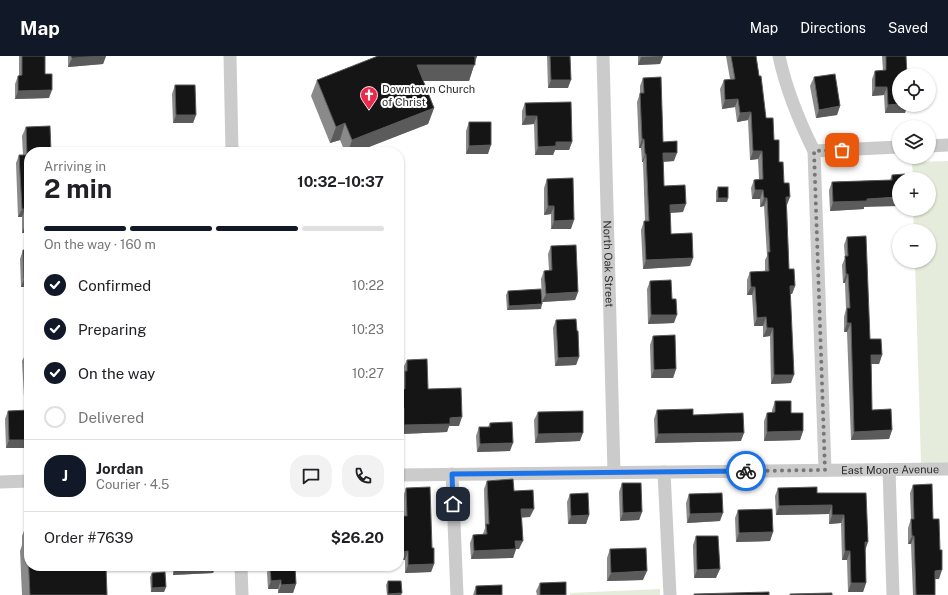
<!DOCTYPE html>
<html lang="en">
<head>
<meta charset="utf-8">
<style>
  body { margin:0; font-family:"Public Sans",sans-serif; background:#f2f2f2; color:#202124; height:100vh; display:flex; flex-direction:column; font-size:15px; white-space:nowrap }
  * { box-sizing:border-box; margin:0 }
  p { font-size:13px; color:#757577 }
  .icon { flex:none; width:22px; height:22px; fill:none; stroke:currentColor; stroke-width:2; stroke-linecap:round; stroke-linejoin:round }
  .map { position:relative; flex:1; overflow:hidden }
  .side { position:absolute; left:24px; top:91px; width:380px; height:424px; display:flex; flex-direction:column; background:#fff; border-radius:16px; box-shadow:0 1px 3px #0004 }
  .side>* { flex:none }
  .buttons { position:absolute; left:892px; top:12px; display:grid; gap:8px }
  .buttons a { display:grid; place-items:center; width:44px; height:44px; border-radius:50%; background:#fff; box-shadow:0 1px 3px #0004; font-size:20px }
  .pin { position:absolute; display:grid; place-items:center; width:34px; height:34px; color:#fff; margin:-17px; border-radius:8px; box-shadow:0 2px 6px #0006 }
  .courier { position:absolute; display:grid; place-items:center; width:40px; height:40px; margin:-20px; border:3px solid #1a73e8; border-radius:50%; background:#fff; color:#222; box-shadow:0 1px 5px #0007 }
  .overview em { font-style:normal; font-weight:700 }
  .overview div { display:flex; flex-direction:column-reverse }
  .overview { display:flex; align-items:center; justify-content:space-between; height:68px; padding:0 20px }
  h1 { font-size:26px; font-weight:700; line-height:30px }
  .bar { display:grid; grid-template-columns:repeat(4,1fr); gap:6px 4px; align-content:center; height:48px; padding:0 20px }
  .bar i { height:5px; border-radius:3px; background:#e0e0e0 }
  .bar .current { background:#111827 }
  .bar p { grid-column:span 4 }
  .line { display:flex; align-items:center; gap:10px; padding:0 20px; border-top:1px solid #e0e0e0 }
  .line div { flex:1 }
  .round { display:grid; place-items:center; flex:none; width:42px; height:42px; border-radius:16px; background:#f2f2f2 }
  ol { padding:0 20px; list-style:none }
  li { display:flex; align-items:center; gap:12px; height:44px }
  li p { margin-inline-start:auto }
  li .icon { padding:4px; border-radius:50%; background:#111827; color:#fff; stroke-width:4 }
  li:last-child { color:#757577 }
  li i { width:22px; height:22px; border:2px solid #e0e0e0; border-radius:50% }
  header { display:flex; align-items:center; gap:24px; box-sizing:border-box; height:56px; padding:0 20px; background:#111827; color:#fff }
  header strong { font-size:19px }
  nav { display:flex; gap:22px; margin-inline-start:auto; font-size:14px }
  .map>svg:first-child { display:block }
</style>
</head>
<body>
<header>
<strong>Map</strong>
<nav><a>Map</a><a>Directions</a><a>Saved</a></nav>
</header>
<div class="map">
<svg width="948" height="539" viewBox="0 0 948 539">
  <rect width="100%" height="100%" fill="#fff"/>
  <!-- green -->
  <g fill="#e6ecdb">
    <path d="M948,105v302l-27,1 -6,-203h14v-30h-15l-1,-22h16v-30h-16l-1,-17z"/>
    <path d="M660,533v6h-90v-2z"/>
  </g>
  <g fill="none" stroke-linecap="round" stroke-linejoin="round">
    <!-- minor -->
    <g stroke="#cbcbcb" stroke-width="13">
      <path d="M230,0l2,96"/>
      <path id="s1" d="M603,0l11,416"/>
      <path d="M779,0c7,33 20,65 35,95l11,319"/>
      <path d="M929,90l19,-1"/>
      <path d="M814,95l85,-4"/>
      <path d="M889,414l4,125"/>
      <path d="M664,416l6,123"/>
      <path d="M452,418l5,121"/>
      <path id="s2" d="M399,419l549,-6"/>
      <path d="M0,426l29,-1"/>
      <path d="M241,510l1,29"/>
    </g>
  </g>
  <!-- wall -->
  <g fill="#8a8a8a">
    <path d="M19,0h26v18l4,24 -34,1v-15l3,-8h1z"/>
    <path d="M68,0h38l-3,8 -35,3z"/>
    <path d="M378,0h99l-8,25h-46l11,27 -6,16 -72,28h-11l-5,-12 -10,3 -19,-47 6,-16z"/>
    <path d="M547,0h23l-2,32h-20z"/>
    <path d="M638,0h25l-3,8 -22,1z"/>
    <path d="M726,0h30l10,62 8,22 10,43 3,22 2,64 6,17 -3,8h-2l1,89 -20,1 -1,-48 -7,1v-11h-9l-2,-31h-5v-15l3,-8 15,-1v-11l2,-4 -3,-50 -4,1v-8h-8l-1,-11 3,-8 5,-1 -1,-20 -8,1 -2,-40 -11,2 -2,-15 -13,2 -2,-20 4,-9 6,-1z"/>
    <path d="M882,0h24l-1,57h-20l-1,-18 -12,1v-17l3,-8h8z"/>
    <path d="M814,21l26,29 -3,9 -21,3 -6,-32z"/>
    <path d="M643,22l20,64 11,19 -11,1 1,24 19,26 -13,1 1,21 22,24 -3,8 -47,3 -2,-39 3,-9h1l-2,-59h-1l-1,-14h-2l-2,-46 3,-9v-7z"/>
    <path d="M175,29l21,30 -3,8h-20l-1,-29z"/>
    <path d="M525,47l47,39 -3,8h-14l-2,5h-18l-1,-31 -12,1v-14z"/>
    <path d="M469,66l19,32h-22v-23z"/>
    <path d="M26,71l3,25v81h-7v-16h-4l-2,-54 3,-8h4l-1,-19z"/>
    <path d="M905,118l-41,33v2l-34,2 -1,-21 3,-8 58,-2 2,-5z"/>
    <path d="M547,123l24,50h-20v-15l-7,1v-27z"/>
    <path d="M718,131l10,11 -1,4h-11v-11z"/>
    <path d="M847,181l23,102 12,16 -3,9h-8l1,46 20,20 -3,9 -38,1 -4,-108h-3v-15l2,-8 -1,-26h-2l-1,-18 3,-7 -1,-13z"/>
    <path d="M551,190l27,46 -3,8 -33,2 -1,-23 3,-8 5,-1 -1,-16z"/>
    <path d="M23,194l6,37h-8l-1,-28z"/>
    <path d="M650,225l22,18 2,24 -26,1 -1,-35z"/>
    <path d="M508,235l33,18 -34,1 -1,-15z"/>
    <path d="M29,245v38h-3l-1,-29 3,-8z"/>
    <path d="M556,264l21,11 2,26 -3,8 -21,1 -2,-38z"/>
    <path d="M653,280l23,33 -3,9h-22l-1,-33z"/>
    <path d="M26,297l3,44h-5l-2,-36z"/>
    <path d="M407,304l21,29 31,37h-10l-2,6 -46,2 -1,-17h-1v-28h3v-10l2,-5 -1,-6z"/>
    <path d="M775,345l16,12 12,18 -3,9 -36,1v-20l3,-8h5v-3z"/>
    <path d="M29,354v38h-23l-1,-29 3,-8z"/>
    <path d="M657,354l84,31 -86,2 -1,-24z"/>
    <path d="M538,356l42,29 -45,2 -1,-23z"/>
    <path d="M490,367l20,28 -33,1 -1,-16 3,-9h9z"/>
    <path d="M487,425l27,10 16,26h-8l-3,32h-3l-3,9 -42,1 -1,-16 3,-8 10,-1 2,-6 -1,-39z"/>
    <path d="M622,427l20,29 -3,8 -19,1 -1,-29z"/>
    <path d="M913,429l20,34 6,60h-4v16h-22l-2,-51h-3v-16l3,-9 -1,-26z"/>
    <path d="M406,432l26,60 2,16 -3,8 -26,1v-13h-6v-40l1,-4h4l-1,-19z"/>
    <path d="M778,432l39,5h49l-1,56 1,34 -3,9h-15l-1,-32h-5l-1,-37 -12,1v-10l-53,1 -1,-19z"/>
    <path d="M570,438l19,21 -3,9h-18l-1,-22z"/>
    <path d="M689,438l31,27 -33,2 -1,-20z"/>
    <path d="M738,454l35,22 -3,9 -34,1 -1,-24z"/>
    <path d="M29,461v49l78,29h-85l-2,-44 2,-6v-9z"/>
    <path d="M696,480l20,42h-22l-1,-33z"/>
    <path d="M610,493l33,31 -36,1v-23z"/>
    <path d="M173,510h43l-3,7 -40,2z"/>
    <path d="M268,510h27l1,18 -3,9h-15v-4h-10l-1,-16 1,-4z"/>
    <path d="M152,517l14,14 -2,5h-13l-1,-15z"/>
    <path d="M388,525l13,14h-14l-1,-10z"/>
    <path d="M540,527l26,12h-29l-1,-4z"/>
    <path d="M476,530l26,9h-29z"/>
  </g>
  <!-- shaded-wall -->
  <g fill="#5b5b5b">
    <path d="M106,0l-3,8 -35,3 4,-9z"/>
    <path d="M473,0h4l-8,25h-58l6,-16z"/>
    <path d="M663,0l-3,8 -22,1 3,-8z"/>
    <path d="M551,24h20l-3,8h-20z"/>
    <path d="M875,31h12l-3,8 -12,1z"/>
    <path d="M52,34l-3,8 -34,1 3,-8z"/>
    <path d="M738,43l-3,8 -13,2 3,-9z"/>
    <path d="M899,48v1h9l-3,8h-20l3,-8z"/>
    <path d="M840,50l-3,9 -21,3 3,-8z"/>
    <path d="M434,52l-6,16 -72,28h-8l4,-12z"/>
    <path d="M751,56l-3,8 -11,2 3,-9z"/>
    <path d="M176,59h20l-3,8h-20z"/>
    <path d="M526,60h11l-3,8 -12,1z"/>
    <path d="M345,67l-5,17 -10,3 6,-16z"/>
    <path d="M642,83h2l-3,9h-2z"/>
    <path d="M556,86h16l-3,8h-14l-2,5h-18l3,-8z"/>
    <path d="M491,89l-3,9h-22l3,-8z"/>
    <path d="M753,95h9l-4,8 -8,1z"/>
    <path d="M663,97h14l-3,8 -15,1z"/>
    <path d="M645,98h1l-3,8h-1z"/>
    <path d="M755,134h8l-3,9h-8z"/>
    <path d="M786,141h4l-3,8 -4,1z"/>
    <path d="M899,141v9l-35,1v2l-34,2 3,-9 34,-3z"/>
    <path d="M718,142h10l-1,4h-11z"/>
    <path d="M764,142h3l-3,8 -4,1z"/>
    <path d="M686,148l-3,8 -16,1 3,-8z"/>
    <path d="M548,150h6l-3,8 -7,1z"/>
    <path d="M22,153h3l-3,8h-4z"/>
    <path d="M574,164l-3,9h-20l3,-8z"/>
    <path d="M25,169h4v8h-7z"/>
    <path d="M693,202l-3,8 -47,3 3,-9z"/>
    <path d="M846,218h2l-3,9h-2z"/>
    <path d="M29,222v9h-8l3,-8z"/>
    <path d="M790,230h5l-3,8h-5z"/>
    <path d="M751,231h4l-3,8h-5z"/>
    <path d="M578,236l-3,8 -33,2 4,-8z"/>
    <path d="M542,248l-1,5 -34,1 2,-4z"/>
    <path d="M651,259h26l-3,8 -26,1z"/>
    <path d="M766,261l-3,9h-9l3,-8z"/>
    <path d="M847,267h4l-4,9h-3z"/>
    <path d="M767,272h6l-3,8 -7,1z"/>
    <path d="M29,275v8h-3z"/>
    <path d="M871,299h11l-3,9h-11z"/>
    <path d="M579,301l-3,8 -21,1 3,-8z"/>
    <path d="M676,313l-3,9h-22l3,-8z"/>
    <path d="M774,319h20l-3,8 -20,1z"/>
    <path d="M27,333h2v8h-5z"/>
    <path d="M404,352l-4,9h-1v-8z"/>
    <path d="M462,361l-3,9h-10l-2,6 -46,2 3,-9 46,-7z"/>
    <path d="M892,374l-3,9 -38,1 3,-8z"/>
    <path d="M803,375l-3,9 -36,1 3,-9z"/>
    <path d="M583,377l-3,8 -45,2 3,-9z"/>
    <path d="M744,377l-3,8 -86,2 3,-9z"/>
    <path d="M9,384h20v8h-23z"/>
    <path d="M513,387l-3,8 -33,1 3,-8z"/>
    <path d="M832,449l-3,9 -53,1 3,-9z"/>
    <path d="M521,453h13l-4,8 -12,1z"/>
    <path d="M642,456l-3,8 -19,1 3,-8z"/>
    <path d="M723,457l-3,8 -33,2 3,-9z"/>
    <path d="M589,459l-3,9h-18l3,-8z"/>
    <path d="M832,459h12l-3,8 -12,1z"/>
    <path d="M773,476l-3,9 -34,1 3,-9z"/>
    <path d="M912,480h2l-3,8h-3z"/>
    <path d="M515,485h8l-4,8h-7z"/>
    <path d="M865,486h3l-3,9z"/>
    <path d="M516,493l-3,9 -42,1 3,-8z"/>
    <path d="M408,495l-3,9h-6l3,-8z"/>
    <path d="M845,495h5l-3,9h-5z"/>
    <path d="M434,508l-3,8 -26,1 3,-8z"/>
    <path d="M190,510h26l-3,7 -40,2 3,-8z"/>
    <path d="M720,513l-4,9h-22l3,-8z"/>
    <path d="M942,514l-3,9h-7l3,-8z"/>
    <path d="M647,515l-4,9 -36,1 4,-8z"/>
    <path d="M281,524l-3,9h-10l3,-8z"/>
    <path d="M851,527h15l-3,9h-15z"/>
    <path d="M296,528l-3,9h-15l3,-8z"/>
    <path d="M166,531l-2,5h-13l1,-4z"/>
    <path d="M402,537l-1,2h-13v-1z"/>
  </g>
  <!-- building -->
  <g fill="#151515" stroke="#5b5b5b">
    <path d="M22,0h23v18h7v16l-34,1v-15l4,-1z"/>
    <path d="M71,0h31l-30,2z"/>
    <path d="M378,0h97v9h-58l17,43 -82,32 -7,-17 -9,4 -19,-47z"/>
    <path d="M550,0h20l1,24h-20z"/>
    <path d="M731,0h25l3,20h2l5,42h7l1,22h5v22h4l1,21h5l1,14h-4l3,72h5l1,17h-5l4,89h-20l-1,-47h-6l-1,-11 -9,1 -2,-31h-4l-1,-15 19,-1 -1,-19h2l-3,-54h-3l-1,-8h-8l-1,-10 9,-1 -1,-28h-9l-2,-39 -11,1 -2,-14 -13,1 -1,-20 11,-1z"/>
    <path d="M886,0h20l1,19h-8v29l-11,1 -1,-18h-12v-16l11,-1z"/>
    <path d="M835,18l5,32 -21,4 -5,-33z"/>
    <path d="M661,21l2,65 14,-1v12h-14l1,33 21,-1 1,19 -16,1 1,29 21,-1 1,25 -47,2 -2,-39h5l-3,-67h-1l-1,-15h-2l-2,-46h4l-1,-15z"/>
    <path d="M175,29h20l1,30h-20z"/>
    <path d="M571,46l1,40h-16v4l-18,1 -1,-31h-11l-1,-13z"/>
    <path d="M469,66h22v23l-22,1z"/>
    <path d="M50,70l1,26h-22v73h-4v-16h-3l-3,-54h8l-1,-28z"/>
    <path d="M905,118v5h-6v18l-32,2v2l-34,1 -1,-20 60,-2v-5z"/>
    <path d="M573,122l1,42 -20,1v-15h-6l-1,-27z"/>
    <rect x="718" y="131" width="10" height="11"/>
    <path d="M866,180l4,103h11l1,16h-11l1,55 19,-1 1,21 -38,2 -3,-109h-4v-15h3l-2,-34h-2l-1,-18h3l-1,-19z"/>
    <path d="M576,189l2,47 -32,2 -2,-23 8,-1 -1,-24z"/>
    <path d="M23,194h6v28l-5,1z"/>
    <path d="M671,224l1,19h4l1,16h-26l-1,-34z"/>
    <path d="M541,233l1,15 -33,2 -1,-15z"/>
    <path d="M29,245v30l-1,-29z"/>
    <path d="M576,263l1,12h1l1,26 -21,1 -2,-38z"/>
    <path d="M675,279l1,34 -22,1 -1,-34z"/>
    <path d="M26,297h3v36h-2z"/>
    <path d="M427,303l1,30 33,-1 1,29 -12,1v6l-46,1v-17l-5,1v-20h6v-18h2v-11z"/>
    <path d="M775,345h16v12h12v18l-36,1v-19l8,-1z"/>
    <path d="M693,353v6l50,-2 1,20 -86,1 -1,-24z"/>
    <path d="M29,354v30h-20l-1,-29z"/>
    <path d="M583,355v22l-45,1v-22z"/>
    <path d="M512,366l1,21 -33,1 -1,-17h11v-4z"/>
    <path d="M513,423l1,12 19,-1 1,19h-13l2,32h-8l1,8 -42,2 -1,-16 14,-1 -1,-10h3l-2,-43z"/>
    <path d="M622,427h19l1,29 -19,1z"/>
    <path d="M932,428l1,35h6l1,31h2v20l-7,1v24h-19l-2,-59h-2l-1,-17h3l-1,-34z"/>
    <path d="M430,431l2,61h2v16l-26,1v-14l-6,1 -2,-36h7l-1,-28z"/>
    <path d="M817,431v6h49l2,49h-3l1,41h-15l-1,-32h-5l-1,-36h-12v-10l-53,1 -1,-18z"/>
    <path d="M588,437l1,22 -18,1 -1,-22z"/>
    <path d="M722,437l1,20 -33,1 -1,-20z"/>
    <path d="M772,453l1,23 -34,1 -1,-23z"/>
    <path d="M27,475h2v35h77l1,29h-77z"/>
    <path d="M696,480h22l2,33 -23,1z"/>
    <path d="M646,492l1,23 -36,2 -1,-24z"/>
    <path d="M270,510h25l1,18 -15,1v-5l-10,1z"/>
    <path d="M165,516l1,15 -14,1v-15z"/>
    <path d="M388,525h13l1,12 -14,1z"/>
    <path d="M566,526v13h-26v-12z"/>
    <path d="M502,529v10h-26v-9z"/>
    <path d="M769,536v3h-75v-1z"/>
    <path d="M832,537v2h-42v-1z"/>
  </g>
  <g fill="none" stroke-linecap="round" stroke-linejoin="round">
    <!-- done -->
    <path stroke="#777" stroke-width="4" stroke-dasharray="0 7.2" d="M746,415l79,-1 -11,-319 28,-1"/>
    <!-- route -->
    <path stroke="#1a73e8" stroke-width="5" d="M453,448l-1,-30 294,-3"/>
  </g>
  <!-- icons -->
  <defs>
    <g id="church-pin" transform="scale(0.9)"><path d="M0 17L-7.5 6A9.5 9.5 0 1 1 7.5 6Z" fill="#ed294b" stroke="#fff"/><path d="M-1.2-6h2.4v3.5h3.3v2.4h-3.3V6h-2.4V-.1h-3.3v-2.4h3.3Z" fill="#fff"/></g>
  </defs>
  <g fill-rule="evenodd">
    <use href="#church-pin" x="369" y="39"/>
  </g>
  <g text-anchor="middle" stroke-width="4" stroke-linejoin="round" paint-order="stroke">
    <!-- poi labels -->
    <g font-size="11" fill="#2e2e2e" stroke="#fff" text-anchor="start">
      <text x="382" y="37">Downtown Church<tspan x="382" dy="13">of Christ</tspan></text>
    </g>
    <!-- street labels -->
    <g font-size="11" fill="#2e2e2e" stroke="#fff">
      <text dy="4" stroke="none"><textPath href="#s1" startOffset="208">North Oak Street</textPath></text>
      <text dy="4" stroke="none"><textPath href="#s2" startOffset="491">East Moore Avenue</textPath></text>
    </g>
  </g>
</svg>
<div class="buttons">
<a><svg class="icon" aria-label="locate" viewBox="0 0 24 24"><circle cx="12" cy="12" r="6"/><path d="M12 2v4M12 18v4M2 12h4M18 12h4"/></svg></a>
<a><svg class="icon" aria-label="layers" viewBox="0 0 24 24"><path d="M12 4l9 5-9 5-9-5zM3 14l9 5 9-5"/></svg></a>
<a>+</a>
<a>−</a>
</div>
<div class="pin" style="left:842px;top:94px;background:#ea580c"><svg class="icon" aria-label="bag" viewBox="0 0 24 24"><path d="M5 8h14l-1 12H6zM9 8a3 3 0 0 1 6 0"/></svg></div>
<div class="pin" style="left:453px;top:448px;background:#1f2937"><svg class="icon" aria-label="home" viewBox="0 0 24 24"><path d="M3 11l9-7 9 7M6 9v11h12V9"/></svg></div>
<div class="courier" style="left:746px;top:415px"><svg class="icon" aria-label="bike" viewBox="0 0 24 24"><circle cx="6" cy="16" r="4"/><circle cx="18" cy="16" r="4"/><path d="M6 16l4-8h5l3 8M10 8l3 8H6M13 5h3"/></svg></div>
<section class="side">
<div class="overview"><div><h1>2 min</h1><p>Arriving in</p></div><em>10:32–10:37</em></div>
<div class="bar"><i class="current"></i><i class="current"></i><i class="current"></i><i></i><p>On the way · 160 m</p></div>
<ol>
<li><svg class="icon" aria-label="check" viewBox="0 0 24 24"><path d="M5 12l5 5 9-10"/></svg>Confirmed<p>10:22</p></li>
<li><svg class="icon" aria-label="check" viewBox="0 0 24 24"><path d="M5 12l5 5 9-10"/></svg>Preparing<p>10:23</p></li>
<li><svg class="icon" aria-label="check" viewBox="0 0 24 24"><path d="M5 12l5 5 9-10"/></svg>On the way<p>10:27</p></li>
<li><i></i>Delivered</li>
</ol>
<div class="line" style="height:72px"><b class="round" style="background:#111827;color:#fff">J</b><div><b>Jordan</b><p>Courier · 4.5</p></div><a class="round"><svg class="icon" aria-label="chat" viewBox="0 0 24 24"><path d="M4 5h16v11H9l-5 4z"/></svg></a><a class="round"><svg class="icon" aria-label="phone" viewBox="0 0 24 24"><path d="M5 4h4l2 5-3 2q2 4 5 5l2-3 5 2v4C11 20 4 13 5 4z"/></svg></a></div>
<div class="line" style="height:52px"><div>Order #7639</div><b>$26.20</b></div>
</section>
</div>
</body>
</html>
